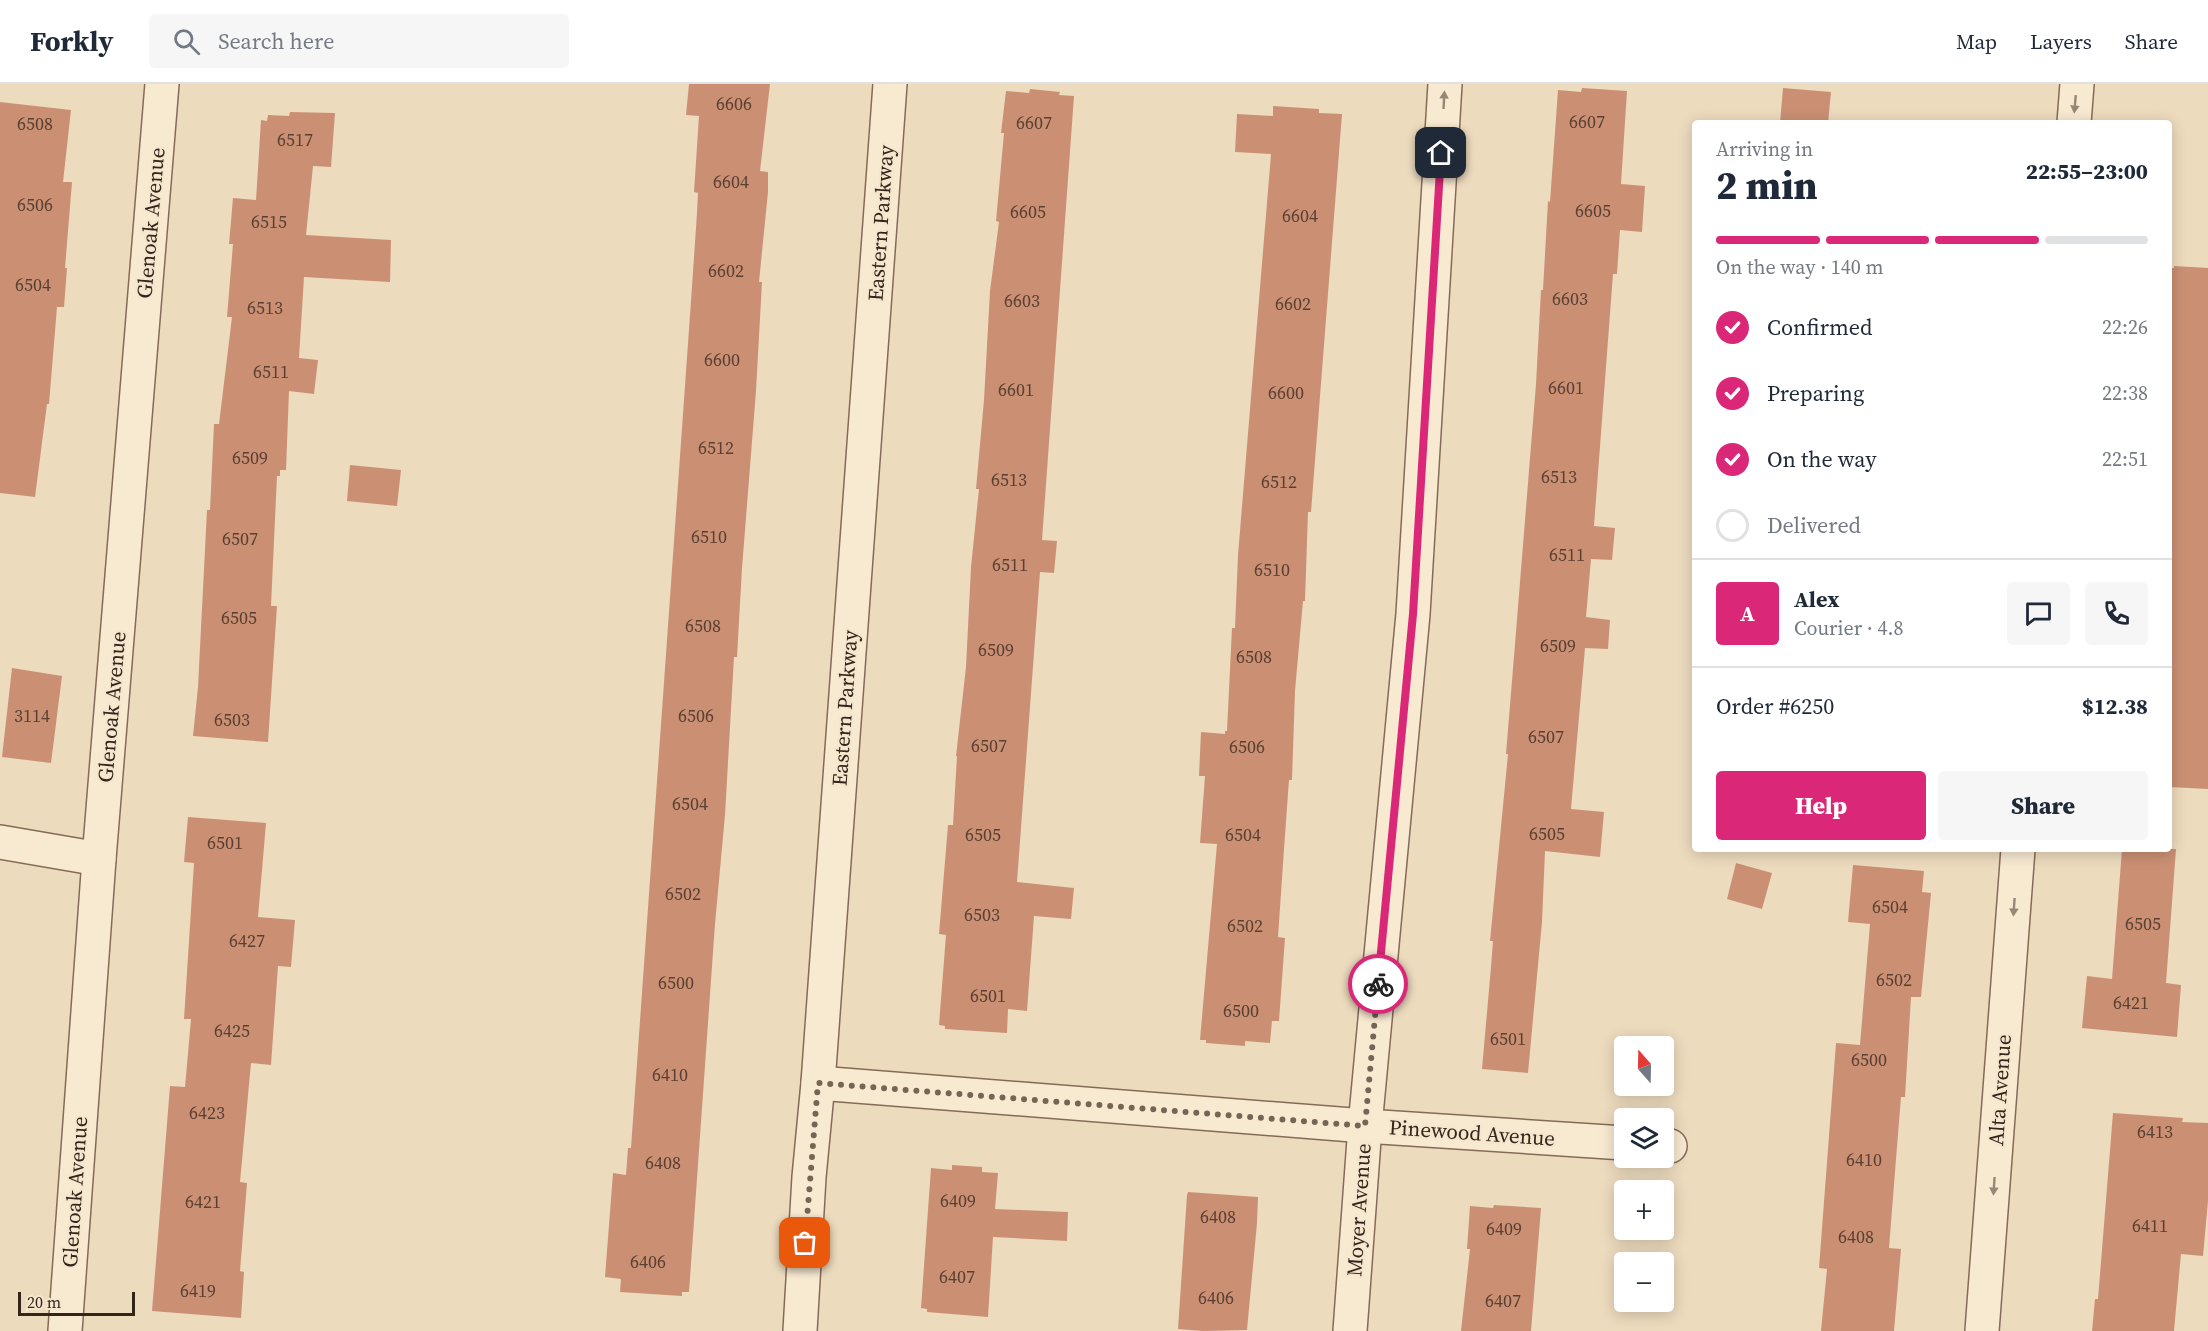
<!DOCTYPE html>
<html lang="en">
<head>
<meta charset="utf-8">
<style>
  body { margin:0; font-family:"Source Serif 4",serif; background:#f6f6f7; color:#1f2937; height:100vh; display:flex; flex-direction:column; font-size:22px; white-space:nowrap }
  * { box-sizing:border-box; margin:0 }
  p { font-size:20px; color:#747a83 }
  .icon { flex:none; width:33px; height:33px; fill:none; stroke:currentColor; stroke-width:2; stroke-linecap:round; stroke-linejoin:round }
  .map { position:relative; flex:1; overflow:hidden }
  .side { position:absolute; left:1692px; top:36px; width:480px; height:732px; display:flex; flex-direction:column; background:#fff; border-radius:6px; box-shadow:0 3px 15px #0003 }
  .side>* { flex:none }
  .needle { width:39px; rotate:340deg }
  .tools { position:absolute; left:1614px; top:952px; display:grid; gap:12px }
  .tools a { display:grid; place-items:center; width:60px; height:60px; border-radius:6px; background:#fff; box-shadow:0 3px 15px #0003; font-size:30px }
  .scale { position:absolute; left:18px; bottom:15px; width:117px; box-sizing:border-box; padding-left:6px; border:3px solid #34251c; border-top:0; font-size:16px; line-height:21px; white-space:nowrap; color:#34251c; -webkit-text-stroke:4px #f5e6cd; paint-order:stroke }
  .pin { position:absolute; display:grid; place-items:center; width:51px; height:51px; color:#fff; margin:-26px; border-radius:12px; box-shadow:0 3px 9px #0006 }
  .courier { position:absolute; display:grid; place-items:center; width:60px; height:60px; margin:-30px; border:4px solid #db2777; border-radius:50%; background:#fff; color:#222; box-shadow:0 2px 8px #0007 }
  .summary em { font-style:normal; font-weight:800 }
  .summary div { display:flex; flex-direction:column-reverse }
  .summary { display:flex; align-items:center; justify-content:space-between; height:102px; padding:0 24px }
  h1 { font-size:39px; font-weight:800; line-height:45px }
  .bar { display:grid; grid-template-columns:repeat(4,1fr); gap:9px 6px; align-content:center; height:72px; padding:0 24px }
  .bar i { height:8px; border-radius:4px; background:#e0e1e3 }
  .bar .active { background:#db2777 }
  .bar p { grid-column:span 4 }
  .line { display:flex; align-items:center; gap:15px; padding:0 24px; border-top:2px solid #e0e1e3 }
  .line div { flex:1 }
  .round { display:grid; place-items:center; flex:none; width:63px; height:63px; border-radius:6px; background:#f6f6f7 }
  ol { padding:0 24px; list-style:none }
  li { display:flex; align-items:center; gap:18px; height:66px }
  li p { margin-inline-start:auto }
  li .icon { padding:6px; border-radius:50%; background:#db2777; color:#fff; stroke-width:4 }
  li:last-child { color:#747a83 }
  li i { width:33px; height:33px; border:3px solid #e0e1e3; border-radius:50% }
  .button { display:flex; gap:12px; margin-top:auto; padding:12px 24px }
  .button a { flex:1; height:69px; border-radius:6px; background:#db2777; color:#fff; font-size:24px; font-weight:800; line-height:69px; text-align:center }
  .button a+a { background:#f6f6f7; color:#1f2937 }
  header { display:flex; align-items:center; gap:36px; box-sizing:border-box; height:84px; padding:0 30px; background:#fff; border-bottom:2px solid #e0e1e3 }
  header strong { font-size:28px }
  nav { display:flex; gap:33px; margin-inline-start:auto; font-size:21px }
  .search { width:420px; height:54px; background:#f6f6f7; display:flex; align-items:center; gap:15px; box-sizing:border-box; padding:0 21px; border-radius:6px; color:#747a83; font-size:22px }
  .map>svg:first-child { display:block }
</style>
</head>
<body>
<header>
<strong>Forkly</strong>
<div class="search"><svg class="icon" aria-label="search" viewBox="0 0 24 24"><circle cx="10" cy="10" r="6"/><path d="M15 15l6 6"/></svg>Search here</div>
<nav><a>Map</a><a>Layers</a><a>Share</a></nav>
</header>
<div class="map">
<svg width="2208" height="1247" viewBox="0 0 2208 1247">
  <rect width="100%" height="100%" fill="#eddbbe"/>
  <!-- building -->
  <g fill="#cb9074">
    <path d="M689,0h81l-10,87 8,1v20l-9,90h3l-6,109 -14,177 -5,89h-3l-9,158 -10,109 -26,368h-7v4l-62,-4 1,-13 -16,-2 8,-104 13,2 2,-27h3l60,-847 6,-88 1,-20 -4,-1 5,-76 -13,-1z"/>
    <path d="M1582,4l45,3 -6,93 24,2 -3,46 -22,-2 -3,44h-4l-19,252 21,2 -3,32 -21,-1 -5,58 24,3 -2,29 -23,-1 -14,161 33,3 -4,45 -55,-6 -3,71 -14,151 -46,-4 9,-102 2,-26h-3l18,-187h-2l9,-110 21,-260 5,-94h2l5,-89 2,1 8,-112 23,2z"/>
    <path d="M1783,4l48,4 -3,31h-48z"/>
    <path d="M1030,5l30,3 -1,3 15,1 -32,444 15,1 -3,32 -14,-1 -23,310 57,6 -3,31 -37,-3 -7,95 -19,-2 -1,24 -62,-4v-3l-6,-1 7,-90 -7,-1 9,-109h5l4,-69h-1l10,-89 5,-100 8,-78h-3l8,-89 6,-109 9,-69 -3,-1 8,-88h-3l5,-42 23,2z"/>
    <path d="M0,18l71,8 -8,72h9l-7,86h2l-3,39h-7l-8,97h-2l-12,93 -35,-4z"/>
    <path d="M1273,22l46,3v4l23,1 -31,398h-3l-3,89h-2l-8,90 -3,89h-3l-5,69 -6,88 7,1 -6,83h-7l-2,22 -25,-2v5l-39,-3v-3h-6l17,-196 -17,-1 5,-67h-6l2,-44 24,2v-3h2l5,-103h3l3,-73 33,-401 -36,-2 2,-38 36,2z"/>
    <path d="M290,28l45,1 -4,54 -18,-1 -7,69 85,5 -1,42 -86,-5 -5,81 19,2 -4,34 -25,-3 -3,79h-6v6h-3l-6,130h6l-9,136 -75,-6 5,-49 9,-177h3l4,-86h5l13,-107h-5l6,-73h-4l4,-46 23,2 5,-80 6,1 1,-6 21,1z"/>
    <path d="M2174,182l34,2v521l-39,-2v-519h5z"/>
    <path d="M350,381l51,5 -4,36 -50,-5z"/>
    <path d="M12,584l50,8 -11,87 -49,-6z"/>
    <path d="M188,733l78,6 -8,94 37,3 -4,47 -13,-1 -7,99 -20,-2 -11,119 7,1 -7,88 4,1 -3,46 -89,-7 18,-225 15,1 6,-68h-7l10,-156 -10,-1z"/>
    <path d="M2122,765h54l-10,134 15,2 -4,52 -95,-9 5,-52 25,3z"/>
    <path d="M1736,779l36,10 -10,36 -35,-10z"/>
    <path d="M1853,781l71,6 -2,21 9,1 -10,104h-10l-6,100h-4l-5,62 -7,89 12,1 -7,82h-73l6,-62 -8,-1 17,-225 24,2 10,-121 -22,-2z"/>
    <path d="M2113,1029l70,5 -1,4 26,1v78l-5,55 -22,-2 -7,77h-82l3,-32h3z"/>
    <path d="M952,1081l30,2v5l16,1 -3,36 73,3 -1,29 -74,-4 -5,80 -61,-5v-3l-6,-1 10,-140 21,2z"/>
    <path d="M1188,1108l70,5 -1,26 -10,107 -44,1 -25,-2 9,-134z"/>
    <path d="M1494,1121l47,3 -10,123h-70l9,-82h-3l3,-43 23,2z"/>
  </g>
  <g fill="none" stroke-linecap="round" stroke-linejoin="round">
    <!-- minor casing -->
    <g stroke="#856b57" stroke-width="36">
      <g id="minor">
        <path d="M2074,39l3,-39"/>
        <path d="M0,758l99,17"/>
        <path d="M818,999l547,43 259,17"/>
        <path d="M1664,1062h6"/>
        <path d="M65,1247l34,-472 63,-775"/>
        <path d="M800,1247l9,-154 9,-94 72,-999"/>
        <path d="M1350,1247l15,-205 48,-512 32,-530"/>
        <path d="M1982,1247l36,-482"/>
      </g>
    </g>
    <!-- minor -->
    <use href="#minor" stroke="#f8e9d1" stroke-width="33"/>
  </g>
  <!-- one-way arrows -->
  <defs><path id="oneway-solid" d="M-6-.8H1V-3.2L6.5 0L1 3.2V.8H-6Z" transform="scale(1.5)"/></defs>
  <g fill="#968776">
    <use href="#oneway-solid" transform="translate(1444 16) rotate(-87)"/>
    <use href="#oneway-solid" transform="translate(2075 20) rotate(95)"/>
    <use href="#oneway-solid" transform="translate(2014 823) rotate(94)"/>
    <use href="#oneway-solid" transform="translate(1994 1102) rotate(94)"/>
  </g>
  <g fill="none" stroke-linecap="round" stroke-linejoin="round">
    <!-- done -->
    <path stroke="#756555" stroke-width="6" stroke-dasharray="0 10.8" d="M805,1159l13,-160 547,43 13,-142"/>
    <!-- route -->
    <path stroke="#db2777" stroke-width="8" d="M1378,900l35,-370 28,-461"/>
  </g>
  <g text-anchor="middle" stroke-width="4.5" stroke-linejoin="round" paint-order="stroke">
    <!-- number labels -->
    <g font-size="18" fill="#5a4032">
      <text x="734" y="26">6606</text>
      <text x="1587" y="44">6607</text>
      <text x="1034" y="45">6607</text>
      <text x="35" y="46">6508</text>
      <text x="295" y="62">6517</text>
      <text x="731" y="104">6604</text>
      <text x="35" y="127">6506</text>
      <text x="1593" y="133">6605</text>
      <text x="1028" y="134">6605</text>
      <text x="1300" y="138">6604</text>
      <text x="269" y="144">6515</text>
      <text x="726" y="193">6602</text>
      <text x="33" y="207">6504</text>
      <text x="1570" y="221">6603</text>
      <text x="1022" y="223">6603</text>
      <text x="1293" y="226">6602</text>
      <text x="265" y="230">6513</text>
      <text x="722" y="282">6600</text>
      <text x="271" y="294">6511</text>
      <text x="1566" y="310">6601</text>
      <text x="1016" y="312">6601</text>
      <text x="1286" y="315">6600</text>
      <text x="716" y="370">6512</text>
      <text x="250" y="380">6509</text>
      <text x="1559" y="399">6513</text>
      <text x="1009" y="402">6513</text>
      <text x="1279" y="404">6512</text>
      <text x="709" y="459">6510</text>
      <text x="240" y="461">6507</text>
      <text x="1567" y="477">6511</text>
      <text x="1010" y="487">6511</text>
      <text x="1272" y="492">6510</text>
      <text x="239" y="540">6505</text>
      <text x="703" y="548">6508</text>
      <text x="1558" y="568">6509</text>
      <text x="996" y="572">6509</text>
      <text x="1254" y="579">6508</text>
      <text x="32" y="638">3114</text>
      <text x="696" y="638">6506</text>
      <text x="232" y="642">6503</text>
      <text x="1546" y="659">6507</text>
      <text x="989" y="668">6507</text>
      <text x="1247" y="669">6506</text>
      <text x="690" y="726">6504</text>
      <text x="1547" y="756">6505</text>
      <text x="983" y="757">6505</text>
      <text x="1243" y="757">6504</text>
      <text x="225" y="765">6501</text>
      <text x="683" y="816">6502</text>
      <text x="1890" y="829">6504</text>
      <text x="982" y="837">6503</text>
      <text x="2143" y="846">6505</text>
      <text x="1245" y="848">6502</text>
      <text x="247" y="863">6427</text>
      <text x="1894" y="902">6502</text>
      <text x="676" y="905">6500</text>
      <text x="988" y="918">6501</text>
      <text x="2131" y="925">6421</text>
      <text x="1241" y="933">6500</text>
      <text x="232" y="953">6425</text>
      <text x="1508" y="961">6501</text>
      <text x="1869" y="982">6500</text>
      <text x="670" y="997">6410</text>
      <text x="207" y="1035">6423</text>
      <text x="2155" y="1054">6413</text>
      <text x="1864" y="1082">6410</text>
      <text x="663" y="1085">6408</text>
      <text x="958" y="1123">6409</text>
      <text x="203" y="1124">6421</text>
      <text x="1218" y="1139">6408</text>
      <text x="2150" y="1148">6411</text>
      <text x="1504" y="1151">6409</text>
      <text x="1856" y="1159">6408</text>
      <text x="648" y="1184">6406</text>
      <text x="957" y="1199">6407</text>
      <text x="198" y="1213">6419</text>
      <text x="1216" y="1220">6406</text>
      <text x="1503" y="1223">6407</text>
    </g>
    <!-- street labels -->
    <g font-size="21" fill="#34251c" stroke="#f5e6cd">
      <text transform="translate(151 139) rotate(-85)" y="7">Glenoak Avenue</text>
      <text transform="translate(881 139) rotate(-86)" y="7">Eastern Parkway</text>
      <text transform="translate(112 623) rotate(-85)" y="7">Glenoak Avenue</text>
      <text transform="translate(845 624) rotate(-86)" y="7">Eastern Parkway</text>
      <text transform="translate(2000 1006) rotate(-86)" y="7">Alta Avenue</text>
      <text transform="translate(1472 1049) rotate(4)" y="7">Pinewood Avenue</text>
      <text transform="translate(75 1108) rotate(-86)" y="7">Glenoak Avenue</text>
      <text transform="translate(1359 1126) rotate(-86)" y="7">Moyer Avenue</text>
    </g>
  </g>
</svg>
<div class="tools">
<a><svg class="needle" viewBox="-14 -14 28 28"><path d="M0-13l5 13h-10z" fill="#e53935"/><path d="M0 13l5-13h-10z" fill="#747a83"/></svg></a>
<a><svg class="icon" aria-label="layers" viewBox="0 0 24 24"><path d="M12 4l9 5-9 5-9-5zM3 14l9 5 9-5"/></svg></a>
<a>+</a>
<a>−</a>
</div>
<div class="scale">20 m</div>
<div class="pin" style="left:805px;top:1159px;background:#ea580c"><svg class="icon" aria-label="bag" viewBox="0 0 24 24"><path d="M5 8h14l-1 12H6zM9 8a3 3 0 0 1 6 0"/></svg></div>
<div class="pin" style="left:1441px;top:69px;background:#1f2937"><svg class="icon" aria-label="home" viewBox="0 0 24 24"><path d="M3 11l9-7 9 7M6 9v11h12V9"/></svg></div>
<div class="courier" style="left:1378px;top:900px"><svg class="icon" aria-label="bike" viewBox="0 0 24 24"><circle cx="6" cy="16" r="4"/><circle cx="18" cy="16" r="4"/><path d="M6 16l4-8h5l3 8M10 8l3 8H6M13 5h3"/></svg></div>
<section class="side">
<div class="summary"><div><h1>2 min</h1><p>Arriving in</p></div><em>22:55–23:00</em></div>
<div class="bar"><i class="active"></i><i class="active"></i><i class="active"></i><i></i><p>On the way · 140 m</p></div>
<ol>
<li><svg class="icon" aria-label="check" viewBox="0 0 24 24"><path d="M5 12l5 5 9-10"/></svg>Confirmed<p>22:26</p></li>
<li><svg class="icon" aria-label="check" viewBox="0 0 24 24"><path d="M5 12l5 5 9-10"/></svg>Preparing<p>22:38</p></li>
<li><svg class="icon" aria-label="check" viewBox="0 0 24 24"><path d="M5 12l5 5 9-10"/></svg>On the way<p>22:51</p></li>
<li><i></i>Delivered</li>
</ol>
<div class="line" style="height:108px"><b class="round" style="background:#db2777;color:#fff">A</b><div><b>Alex</b><p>Courier · 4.8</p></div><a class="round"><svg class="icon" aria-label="chat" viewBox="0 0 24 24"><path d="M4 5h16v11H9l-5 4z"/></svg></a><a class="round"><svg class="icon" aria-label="phone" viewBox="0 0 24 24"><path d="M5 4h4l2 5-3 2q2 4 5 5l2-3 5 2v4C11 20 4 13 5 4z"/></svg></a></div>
<div class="line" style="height:78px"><div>Order #6250</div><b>$12.38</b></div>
<div class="button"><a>Help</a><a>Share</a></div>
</section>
</div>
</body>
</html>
